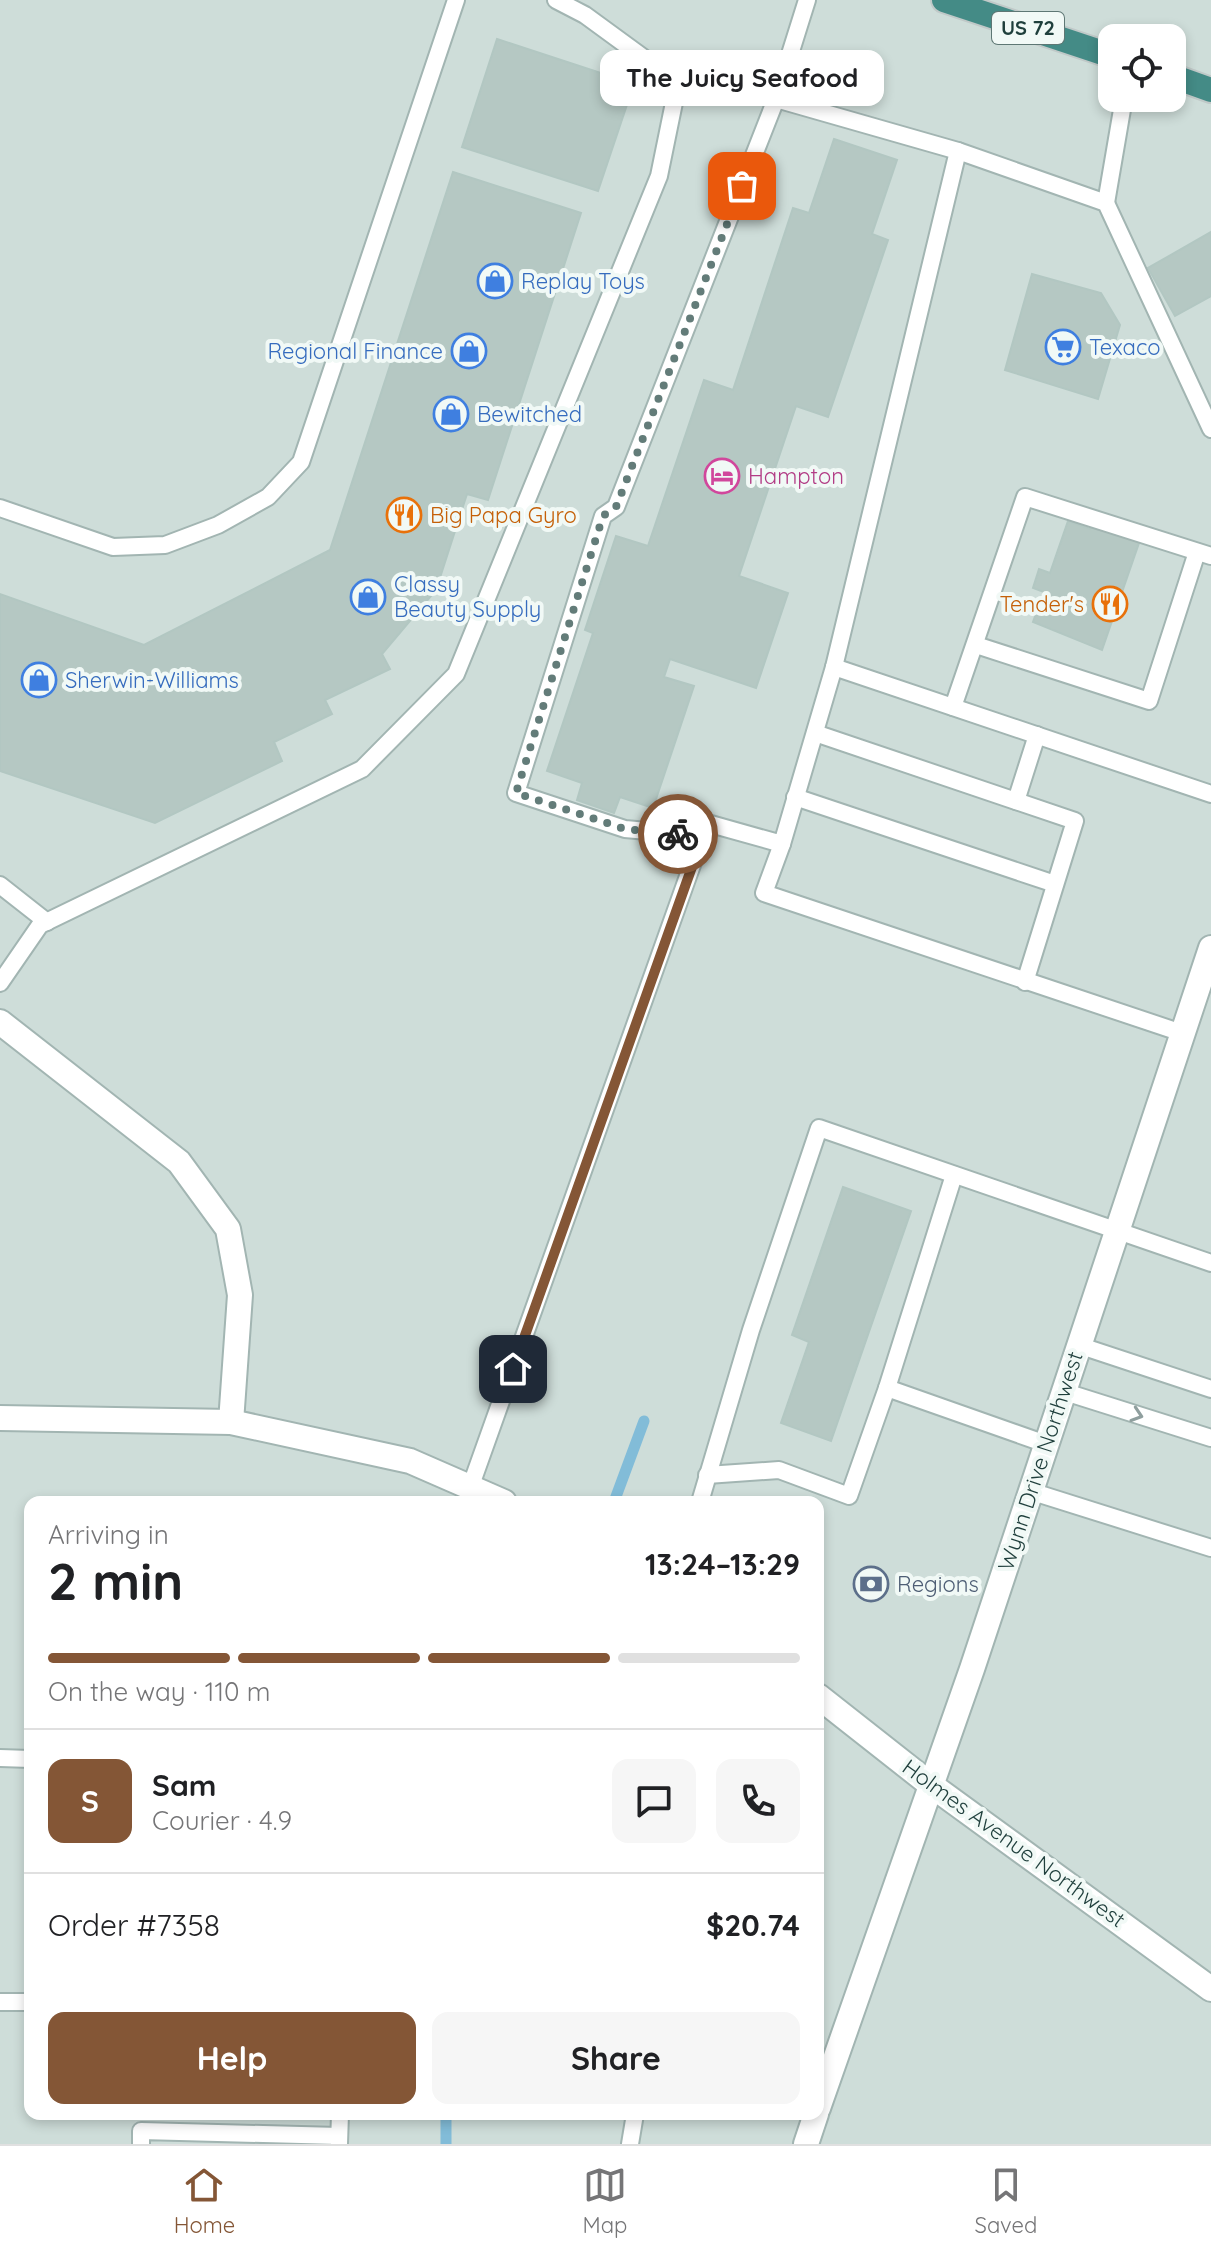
<!DOCTYPE html>
<html lang="en">
<head>
<meta charset="utf-8">
<style>
  body { margin:0; font-family:Quicksand,sans-serif; background:#f6f6f6; color:#202124; height:100vh; display:flex; flex-direction:column; font-size:30px; white-space:nowrap }
  * { box-sizing:border-box; margin:0 }
  p { font-size:26px; color:#757577 }
  .icon { flex:none; width:44px; height:44px; fill:none; stroke:currentColor; stroke-width:2; stroke-linecap:round; stroke-linejoin:round }
  .map { position:relative; flex:1; overflow:hidden }
  .side { position:absolute; left:24px; top:1496px; width:800px; height:624px; display:flex; flex-direction:column; background:#fff; border-radius:16px; box-shadow:0 4px 12px #0003 }
  .side>* { flex:none }
  .tools { position:absolute; left:1098px; top:24px; display:grid; gap:16px }
  .tools a { display:grid; place-items:center; width:88px; height:88px; border-radius:16px; background:#fff; box-shadow:0 4px 12px #0003; font-size:40px }
  .pin { position:absolute; display:grid; place-items:center; width:68px; height:68px; color:#fff; margin:-34px; border-radius:16px; box-shadow:0 4px 12px #0006 }
  .courier { position:absolute; display:grid; place-items:center; width:80px; height:80px; margin:-40px; border:6px solid #845636; border-radius:50%; background:#fff; color:#222; box-shadow:0 2px 10px #0007 }
  .bubble { position:absolute; height:56px; border-radius:16px; background:#fff; box-shadow:0 4px 12px #0003; font-size:26px; font-weight:700; line-height:56px; text-align:center }
  .overview em { font-style:normal; font-weight:700 }
  .overview div { display:flex; flex-direction:column-reverse }
  .overview { display:flex; align-items:center; justify-content:space-between; height:136px; padding:0 24px }
  h1 { font-size:52px; font-weight:700; line-height:60px }
  .bar { display:grid; grid-template-columns:repeat(4,1fr); gap:12px 8px; align-content:center; height:96px; padding:0 24px }
  .bar i { height:10px; border-radius:6px; background:#e0e0e0 }
  .bar .on { background:#845636 }
  .bar p { grid-column:span 4 }
  .line { display:flex; align-items:center; gap:20px; padding:0 24px; border-top:2px solid #e0e0e0 }
  .line div { flex:1 }
  .round { display:grid; place-items:center; flex:none; width:84px; height:84px; border-radius:16px; background:#f6f6f6 }
  .action { display:flex; gap:16px; margin-top:auto; padding:16px 24px }
  .action a { flex:1; height:92px; border-radius:16px; background:#845636; color:#fff; font-size:32px; font-weight:700; line-height:92px; text-align:center }
  .action a+a { background:#f6f6f6; color:#202124 }
  .tabs { display:flex; justify-content:space-around; align-items:center; height:112px; border-top:2px solid #e0e0e0; background:#fff; font-size:22px; color:#757577 }
  .tabs a { display:grid; justify-items:center; gap:4px }
  .tabs .on { color:#845636 }
  .map>svg:first-child { display:block }
</style>
</head>
<body>
<div class="map">
<svg width="1211" height="2144" viewBox="0 0 1211 2144">
  <rect width="100%" height="100%" fill="#e0ede9"/>
  <!-- built -->
  <path fill="#ceddd9" fill-rule="evenodd" d="M0,0h1211v2144h-1211zM1112,38h60v60h-60zM30,1502h788v612h-788z"/>
  <g fill="none" stroke-linecap="round" stroke-linejoin="round">
    <!-- stream -->
    <g stroke="#82bcd8" stroke-width="11">
      <path d="M614,1502l30,-81"/>
      <path d="M446,2114v30"/>
    </g>
  </g>
  <!-- building -->
  <g fill="#b5c8c3" stroke="#b2c7c2" stroke-width="2">
    <path d="M497,39l137,45 -36,107 -136,-44z"/>
    <path d="M834,139l63,21 -25,74 16,6 -60,177 -32,-11 -57,170 49,17 -32,95 -86,-29 -6,18 30,9 -41,122 -33,-11 -6,16 -37,-13 5,-17 -35,-12 46,-138 -8,-3 31,-94 32,10 56,-166 29,10 60,-182 16,5z"/>
    <path d="M453,172l128,41 -93,287 -21,-6 -31,96 -54,64 8,15 -65,31 7,14 -58,28 8,19 -127,62 -155,-52v-177l144,51 186,-95z"/>
    <path d="M1211,232v64l-36,20 -27,-48z"/>
    <path d="M1032,274l69,19 19,32 -22,74 -93,-29z"/>
    <path d="M1068,521l22,8 2,-6 48,17 -38,110 -69,-28 11,-30 -11,-4 6,-19 11,4z"/>
    <path d="M843,1187l68,24 -80,230 -50,-18 28,-81 -17,-7z"/>
  </g>
  <g fill="none" stroke-linecap="round" stroke-linejoin="round">
    <!-- service casing -->
    <g stroke="#a2b5b2" stroke-width="20">
      <g id="service">
        <path d="M776,99l182,52 148,52 105,226"/>
        <path d="M1106,203l18,-105"/>
        <path d="M0,508l113,39 52,-2 53,-20 50,-28 33,-35 155,-462"/>
        <path d="M976,645l173,56 48,-149"/>
        <path d="M834,667l377,127"/>
        <path d="M953,707l72,-210 186,59"/>
        <path d="M815,733l260,88 -50,161"/>
        <path d="M795,797l260,87"/>
        <path d="M1016,801l21,-66"/>
        <path d="M703,836l-78,-7 -109,-36 87,-277 13,-9 160,-408 31,-99"/>
        <path d="M782,844l-18,49 418,140"/>
        <path d="M0,885l47,37"/>
        <path d="M0,983l40,-58 322,-156 94,-95 203,-498 19,-93 -93,-68 -29,-15"/>
        <path d="M1078,1345l133,44"/>
        <path d="M887,1388l159,56"/>
        <path d="M1062,1391l149,47"/>
        <path d="M707,1475l72,-5 70,26 38,-108 67,-213"/>
        <path d="M470,1488l237,-665 75,21 52,-177 124,-516"/>
        <path d="M1030,1491l181,57"/>
        <path d="M700,1502l51,-172 68,-202 392,135"/>
        <path d="M0,1758l30,1"/>
        <path d="M0,2002h30"/>
        <path d="M141,2144v-13l198,5"/>
        <path d="M339,2144l1,-30"/>
        <path d="M630,2144l5,-30"/>
      </g>
    </g>
    <!-- minor casing -->
    <g stroke="#a2b5b2" stroke-width="28">
      <g id="minor">
        <path d="M0,1022l179,140 49,67 12,66 -9,127"/>
        <path d="M0,1418l231,4 179,39 94,41"/>
        <path d="M818,1696l113,89"/>
      </g>
    </g>
    <!-- tertiary casing -->
    <g stroke="#a2b5b2" stroke-width="28">
      <g id="tertiary">
        <path d="M931,1785l280,204"/>
        <path d="M818,2108l154,-439 239,-721"/>
        <path d="M806,2144l10,-30"/>
      </g>
    </g>
    <!-- trunk casing -->
    <g stroke="#c0c9c8" stroke-width="28">
      <g id="trunk">
        <path d="M944,0l168,56"/>
        <path d="M1172,76l39,14"/>
      </g>
    </g>
    <!-- service -->
    <use href="#service" stroke="#fff" stroke-width="16"/>
    <!-- minor -->
    <use href="#minor" stroke="#fff" stroke-width="24"/>
    <!-- tertiary -->
    <use href="#tertiary" stroke="#fff" stroke-width="24"/>
    <!-- trunk -->
    <use href="#trunk" stroke="#448b86" stroke-width="24"/>
  </g>
  <!-- one-way arrows -->
  <defs><path id="oneway-chevron" d="M-2-3.5L2.5 0L-2 3.5" fill="none" stroke-width="1.6" stroke-linecap="round" stroke-linejoin="round" transform="scale(2)"/></defs>
  <use stroke="#8f9f9e" href="#oneway-chevron" transform="translate(1137 1415) rotate(18)"/>
  <g fill="none" stroke-linecap="round" stroke-linejoin="round">
    <!-- done -->
    <path stroke="#637c79" stroke-width="8" stroke-dasharray="0 14.4" d="M678,834l-53,-5 -109,-36 87,-277 13,-9 126,-321"/>
    <!-- route -->
    <path stroke="#845636" stroke-width="10" d="M513,1369l190,-533 -25,-2"/>
  </g>
  <!-- icons -->
  <defs>
    <g id="shop-ring" transform="scale(1.8)"><circle r="9.5" fill="#f1f9f6" stroke="#3f7fe0" stroke-width="1.5"/><path d="M-5-2.5h2.3a2.7 3.5 0 0 1 5.4 0H5L5.5 6h-11ZM-1.5-2.5h3a1.5 2.3 0 0 0-3 0Z" fill="#3f7fe0"/></g>
    <g id="supermarket-ring" transform="scale(1.8)"><circle r="9.5" fill="#f1f9f6" stroke="#3f7fe0" stroke-width="1.5"/><path d="M-6-5.5h2.5l.6 2H6L4.5 2H-2.5L-4.4-4H-6ZM-1.5 3.2a1.3 1.3 0 1 0 .1 0ZM3 3.2a1.3 1.3 0 1 0 .1 0Z" fill="#3f7fe0"/></g>
    <g id="hotel-ring" transform="scale(1.8)"><circle r="9.5" fill="#f1f9f6" stroke="#d1479c" stroke-width="1.5"/><path d="M-6-4.5h1.5V1H6V5H4.5V3h-9V5H-6ZM-4 0a1.8 1.8 0 1 1 3.6 0ZM.5 0V-2.5h3Q6-2.5 6 0Z" fill="#d1479c"/></g>
    <g id="restaurant-ring" transform="scale(1.8)"><circle r="9.5" fill="#f1f9f6" stroke="#e8710a" stroke-width="1.5"/><path d="M-5-6h1v4h1v-4h1v4h1v-4h1v5L-1.5 .5V6h-2V.5L-5-1ZM5-6V6H3V1.5H1.5Q1.5-4 5-6Z" fill="#e8710a"/></g>
    <g id="bank-ring" transform="scale(1.8)"><circle r="9.5" fill="#f1f9f6" stroke="#5c6f8a" stroke-width="1.5"/><path d="M-6-4H6V4H-6ZM0-2.3a2.3 2.3 0 1 0 0 4.6a2.3 2.3 0 1 0 0-4.6Z" fill="#5c6f8a"/></g>
  </defs>
  <g fill-rule="evenodd">
    <use href="#shop-ring" x="495" y="281"/>
    <use href="#supermarket-ring" x="1063" y="347"/>
    <use href="#shop-ring" x="469" y="351"/>
    <use href="#shop-ring" x="451" y="414"/>
    <use href="#hotel-ring" x="722" y="476"/>
    <use href="#restaurant-ring" x="404" y="515"/>
    <use href="#shop-ring" x="368" y="597"/>
    <use href="#restaurant-ring" x="1110" y="604"/>
    <use href="#shop-ring" x="39" y="680"/>
    <use href="#bank-ring" x="871" y="1584"/>
  </g>
  <g text-anchor="middle" stroke-width="8" stroke-linejoin="round" paint-order="stroke">
    <!-- shield labels -->
    <rect fill="#f1f9f6" stroke="#5e7774" stroke-width="2" x="992" y="12" width="72" height="32" rx="6"/>
    <g font-size="20" font-weight="bold" fill="#1f3f3c">
      <text x="1028" y="35">US 72</text>
    </g>
    <!-- shop labels -->
    <g font-size="22" fill="#366cbe" stroke="#f1f9f6" text-anchor="start">
      <text x="521" y="289">Replay Toys</text>
      <text x="1089" y="355">Texaco</text>
      <text x="443" y="359" text-anchor="end">Regional Finance</text>
      <text x="477" y="422">Bewitched</text>
      <text x="394" y="592">Classy<tspan x="394" dy="25">Beauty Supply</tspan></text>
      <text x="65" y="688">Sherwin-Williams</text>
    </g>
    <!-- hotel labels -->
    <g font-size="22" fill="#b23c85" stroke="#f1f9f6" text-anchor="start">
      <text x="748" y="484">Hampton</text>
    </g>
    <!-- food labels -->
    <g font-size="22" fill="#c56008" stroke="#f1f9f6" text-anchor="start">
      <text x="430" y="523">Big Papa Gyro</text>
      <text x="1084" y="612" text-anchor="end">Tender's</text>
    </g>
    <!-- street labels -->
    <g font-size="22" fill="#1f3f3c" stroke="#f1f9f6">
      <text transform="translate(1040 1461) rotate(-72)" y="8">Wynn Drive Northwest</text>
      <text transform="translate(1014 1843) rotate(36)" y="8">Holmes Avenue Northwest</text>
    </g>
    <!-- service labels -->
    <g font-size="22" fill="#4e5e75" stroke="#f1f9f6" text-anchor="start">
      <text x="897" y="1592">Regions</text>
    </g>
  </g>
</svg>
<div class="tools">
<a><svg class="icon" aria-label="locate" viewBox="0 0 24 24"><circle cx="12" cy="12" r="6"/><path d="M12 2v4M12 18v4M2 12h4M18 12h4"/></svg></a>
</div>
<div class="pin" style="left:742px;top:186px;background:#ea580c"><svg class="icon" aria-label="bag" viewBox="0 0 24 24"><path d="M5 8h14l-1 12H6zM9 8a3 3 0 0 1 6 0"/></svg></div>
<div class="pin" style="left:513px;top:1369px;background:#1f2937"><svg class="icon" aria-label="home" viewBox="0 0 24 24"><path d="M3 11l9-7 9 7M6 9v11h12V9"/></svg></div>
<div class="courier" style="left:678px;top:834px"><svg class="icon" aria-label="bike" viewBox="0 0 24 24"><circle cx="6" cy="16" r="4"/><circle cx="18" cy="16" r="4"/><path d="M6 16l4-8h5l3 8M10 8l3 8H6M13 5h3"/></svg></div>
<div class="bubble" style="left:600px;top:50px;width:284px">The Juicy Seafood</div>
<section class="side">
<div class="overview"><div><h1>2 min</h1><p>Arriving in</p></div><em>13:24–13:29</em></div>
<div class="bar"><i class="on"></i><i class="on"></i><i class="on"></i><i></i><p>On the way · 110 m</p></div>
<div class="line" style="height:144px"><b class="round" style="background:#845636;color:#fff">S</b><div><b>Sam</b><p>Courier · 4.9</p></div><a class="round"><svg class="icon" aria-label="chat" viewBox="0 0 24 24"><path d="M4 5h16v11H9l-5 4z"/></svg></a><a class="round"><svg class="icon" aria-label="phone" viewBox="0 0 24 24"><path d="M5 4h4l2 5-3 2q2 4 5 5l2-3 5 2v4C11 20 4 13 5 4z"/></svg></a></div>
<div class="line" style="height:104px"><div>Order #7358</div><b>$20.74</b></div>
<div class="action"><a>Help</a><a>Share</a></div>
</section>
</div>
<nav class="tabs">
<a class="on"><svg class="icon" aria-label="home" viewBox="0 0 24 24"><path d="M3 11l9-7 9 7M6 9v11h12V9"/></svg>Home</a>
<a><svg class="icon" aria-label="map" viewBox="0 0 24 24"><path d="M3 6l6-2 6 2 6-2v14l-6 2-6-2-6 2zM9 4v14M15 6v14"/></svg>Map</a>
<a><svg class="icon" aria-label="saved" viewBox="0 0 24 24"><path d="M7 4h10v16l-5-4-5 4z"/></svg>Saved</a>
</nav>
</body>
</html>
